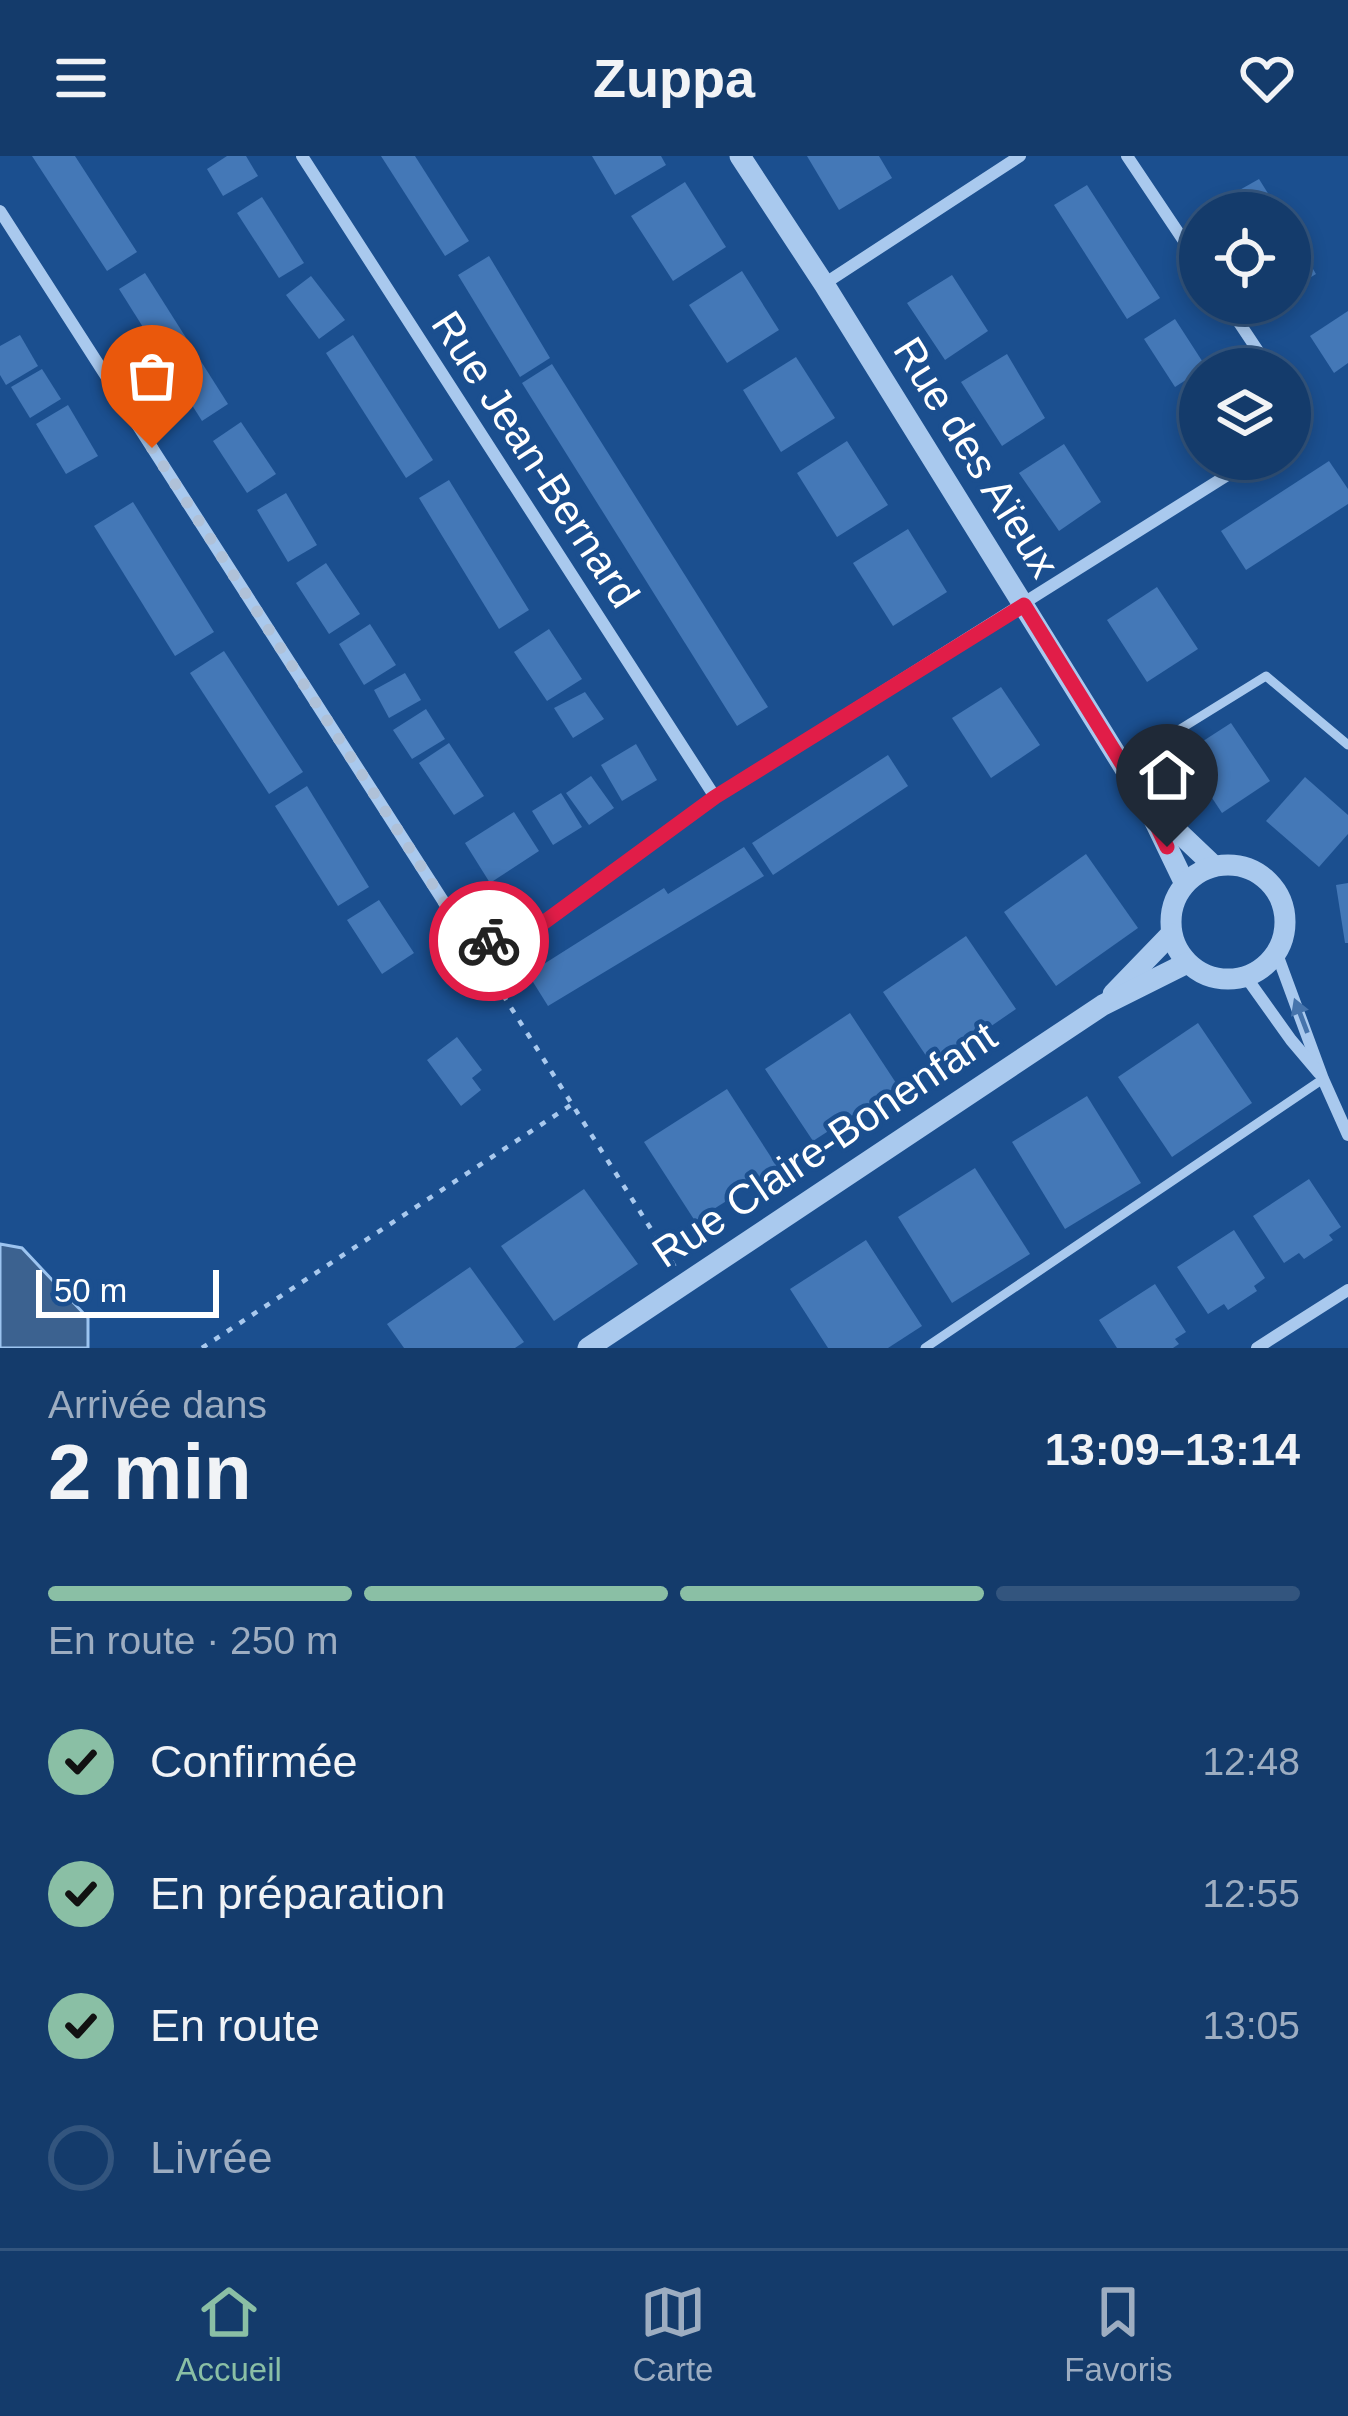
<!DOCTYPE html>
<html lang="fr">
<head>
<meta charset="utf-8">
<style>
  body { margin:0; font-family:Arial,sans-serif; background:#1d4271; color:#f1f3f6; height:100vh; display:flex; flex-direction:column; font-size:45px; white-space:nowrap }
  * { box-sizing:border-box; margin:0 }
  p { font-size:39px; color:#9dadc1 }
  .icon { flex:none; width:66px; height:66px; fill:none; stroke:currentColor; stroke-width:2; stroke-linecap:round; stroke-linejoin:round }
  .map { position:relative; height:1192px; overflow:hidden }
  .sheet { display:flex; flex-direction:column; background:#143b6b; flex:1 }
  .sheet>* { flex:none }
  .fabs { position:absolute; left:1179px; top:36px; display:grid; gap:24px }
  .fabs a { display:grid; place-items:center; width:132px; height:132px; border-radius:50%; background:#143b6b; box-shadow:0 6px 18px #0003,0 0 0 3px #33557e; font-size:60px }
  .scale { position:absolute; left:36px; bottom:30px; width:183px; box-sizing:border-box; padding-left:12px; border:6px solid #fff; border-top:0; font-size:33px; line-height:42px; white-space:nowrap; color:#fff; -webkit-text-stroke:9px #1b4f8f; paint-order:stroke }
  .pin { position:absolute; display:grid; place-items:center; width:102px; height:102px; color:#fff; margin:-123px -51px; border-radius:50% 50% 50% 0; rotate:-45deg; box-shadow:0 0 12px #0007 }
  .pin .icon { rotate:45deg }
  .courier { position:absolute; display:grid; place-items:center; width:120px; height:120px; margin:-60px; border:9px solid #e11d48; border-radius:50%; background:#fff; color:#222; box-shadow:0 3px 15px #0007 }
  .head em { font-style:normal; font-weight:700 }
  .head div { display:flex; flex-direction:column-reverse }
  .head { display:flex; align-items:center; justify-content:space-between; height:204px; padding:0 48px }
  h1 { font-size:78px; font-weight:700; line-height:90px }
  .bar { display:grid; grid-template-columns:repeat(4,1fr); gap:18px 12px; align-content:center; height:144px; padding:0 48px }
  .bar i { height:15px; border-radius:9px; background:#33557e }
  .bar .active { background:#8abfa5 }
  .bar p { grid-column:span 4 }
  ol { padding:0 48px; list-style:none }
  li { display:flex; align-items:center; gap:36px; height:132px }
  li p { margin-inline-start:auto }
  li .icon { padding:12px; border-radius:50%; background:#8abfa5; color:#111; stroke-width:4 }
  li:last-child { color:#9dadc1 }
  li i { width:66px; height:66px; border:6px solid #33557e; border-radius:50% }
  header { display:flex; justify-content:space-between; align-items:center; height:156px; padding:0 48px; background:#143b6b; font-size:54px; font-weight:700 }
  .tab-bar { display:flex; justify-content:space-around; align-items:center; height:168px; border-top:3px solid #33557e; background:#143b6b; font-size:33px; color:#9dadc1 }
  .tab-bar a { display:grid; justify-items:center; gap:6px }
  .tab-bar .active { color:#8abfa5 }
  .map>svg:first-child { display:block }
</style>
</head>
<body>
<header><svg class="icon" aria-label="menu" viewBox="0 0 24 24"><path d="M4 6h16M4 12h16M4 18h16"/></svg>Zuppa<svg class="icon" aria-label="heart" viewBox="0 0 24 24"><path d="M12 20l-8-8c-3-5 5-10 8-4 3-6 11-1 8 4z"/></svg></header>
<div class="map">
<svg width="1348" height="1192" viewBox="0 0 1348 1192">
  <rect width="100%" height="100%" fill="#1b4f8f"/>
  <!-- water -->
  <path fill="#3c6290" stroke="#9cc4f0" stroke-width="3" d="M0,1088l22,4 66,70v30h-88z"/>
  <!-- building -->
  <g fill="#4478b7">
    <path d="M32,0h43l62,96 -30,19z"/>
    <path d="M227,0h19l12,20 -35,20 -16,-27z"/>
    <path d="M381,0h34l54,85 -24,15z"/>
    <path d="M592,0h69l5,9 -51,30z"/>
    <path d="M807,0h72l13,22 -53,32z"/>
    <path d="M1259,23l15,24 6,10h-41l-10,-17z"/>
    <path d="M685,26l41,65 -53,34 -42,-65z"/>
    <path d="M1087,29l73,113 -33,21 -73,-114z"/>
    <path d="M262,41l42,66 -25,15 -42,-65z"/>
    <path d="M1290,74l26,44 -26,16z"/>
    <path d="M489,100l61,102 -30,19 -62,-102z"/>
    <path d="M742,115l37,59 -52,33 -38,-58z"/>
    <path d="M145,117l83,131 -26,17 -83,-132z"/>
    <path d="M952,119l36,56 -43,29 -38,-57z"/>
    <path d="M311,120l34,44 -26,19 -33,-44z"/>
    <path d="M1348,155v52l-14,10 -24,-37z"/>
    <path d="M1175,163l31,48 -31,20 -31,-48z"/>
    <path d="M20,179l18,31 -32,19 -6,-10v-29z"/>
    <path d="M353,179l80,125 -27,18 -80,-125z"/>
    <path d="M1007,198l38,64 -43,28 -41,-64z"/>
    <path d="M796,201l39,61 -54,34 -38,-62z"/>
    <path d="M552,208l216,343 -31,19 -215,-343z"/>
    <path d="M42,213l19,30 -31,19 -19,-31z"/>
    <path d="M1200,227v42l-19,-30z"/>
    <path d="M68,249l30,51 -32,18 -30,-50z"/>
    <path d="M241,266l35,52 -29,19 -34,-52z"/>
    <path d="M847,285l41,64 -51,32 -40,-64z"/>
    <path d="M1064,288l37,58 -42,29 -40,-58z"/>
    <path d="M1329,305l19,28v15l-102,66 -25,-39z"/>
    <path d="M449,324l80,130 -30,19 -80,-131z"/>
    <path d="M286,337l31,52 -29,17 -31,-52z"/>
    <path d="M133,346l81,130 -39,24 -81,-130z"/>
    <path d="M908,373l39,63 -54,34 -40,-63z"/>
    <path d="M326,407l34,51 -31,20 -33,-51z"/>
    <path d="M1157,431l41,62 -51,33 -40,-62z"/>
    <path d="M370,468l26,41 -32,20 -25,-41z"/>
    <path d="M549,473l33,50 -35,22 -33,-49z"/>
    <path d="M224,495l79,121 -34,22 -79,-121z"/>
    <path d="M405,517l16,27 -32,18 -15,-28z"/>
    <path d="M1001,531l39,58 -49,33 -39,-60z"/>
    <path d="M585,536l19,27 -31,19 -19,-30z"/>
    <path d="M426,553l19,30 -33,20 -19,-29z"/>
    <path d="M1231,567l39,58 -48,32 -39,-59z"/>
    <path d="M449,587l35,53 -30,19 -35,-52z"/>
    <path d="M636,588l21,36 -35,21 -21,-36z"/>
    <path d="M888,599l20,31 -135,89 -21,-32z"/>
    <path d="M591,620l23,32 -25,17 -23,-32z"/>
    <path d="M1305,621l43,38v19l-29,33 -53,-46z"/>
    <path d="M307,630l62,101 -31,19 -63,-100z"/>
    <path d="M561,637l21,34 -29,18 -21,-34z"/>
    <path d="M514,656l25,39 -49,32 -25,-40z"/>
    <path d="M744,691l20,29 -216,130 -20,-32 136,-86 4,6z"/>
    <path d="M1086,698l52,74 -82,58 -52,-74z"/>
    <path d="M1348,727v60h-3l-9,-58z"/>
    <path d="M379,744l35,53 -32,21 -35,-54z"/>
    <path d="M966,780l50,73 -83,57 -50,-74z"/>
    <path d="M850,857l48,73 -85,55 -48,-72z"/>
    <path d="M1198,867l54,80 -80,54 -54,-80z"/>
    <path d="M457,881l25,33 -10,8 9,12 -20,16 -34,-46z"/>
    <path d="M727,933l51,79 -83,53 -51,-79z"/>
    <path d="M1087,940l54,87 -76,46 -53,-87z"/>
    <path d="M975,1012l55,86 -78,49 -54,-86z"/>
    <path d="M1309,1023l32,48 -12,8 4,5 -29,19 -5,-6 -15,10 -31,-47z"/>
    <path d="M584,1033l54,75 -84,57 -53,-75z"/>
    <path d="M1234,1074l31,48 -11,8 3,5 -29,19 -4,-6 -16,10 -31,-47z"/>
    <path d="M866,1084l56,86 -34,22h-60l-38,-59z"/>
    <path d="M470,1111l54,75 -9,6h-111l-17,-24z"/>
    <path d="M1155,1128l31,48 -11,7 4,5 -6,4h-56l-18,-28z"/>
  </g>
  <g fill="none" stroke-linecap="round" stroke-linejoin="round">
    <!-- path -->
    <g stroke="#a9c9ee" stroke-width="4.5" stroke-dasharray="6 9" stroke-linecap="butt">
      <path d="M479,801l196,310"/>
      <path d="M202,1192l369,-243"/>
    </g>
    <!-- service -->
    <g stroke="#a9c9ee" stroke-width="9">
      <path d="M1122,609l144,-89 82,69"/>
      <path d="M925,1192l398,-269"/>
    </g>
    <!-- minor -->
    <g stroke="#a9c9ee" stroke-width="12">
      <path d="M302,0l413,641"/>
      <path d="M1127,0l73,109"/>
      <path d="M0,55l456,710 34,20 38,-7 187,-137 538,-338"/>
      <path d="M824,128l196,-128"/>
      <path d="M1226,147l44,66"/>
      <path d="M1277,798l46,125 25,56"/>
      <path d="M1246,821l45,63 28,33"/>
      <path d="M1257,1192l91,-58"/>
    </g>
    <!-- tertiary -->
    <g stroke="#a9c9ee" stroke-width="21">
      <path d="M740,0l84,128 321,517 40,83"/>
      <path d="M1154,653l60,57"/>
      <circle cx="1228" cy="766" r="57"/>
      <path d="M1113,838l58,-60"/>
      <path d="M588,1192l515,-343 84,-42"/>
    </g>
  </g>
  <!-- one-way arrows -->
  <defs><path id="oneway-solid" d="M-6-.8H1V-3.2L6.5 0L1 3.2V.8H-6Z" transform="scale(3)"/></defs>
  <use fill="#4674ac" href="#oneway-solid" transform="translate(1301 860) rotate(-111)"/>
  <g fill="none" stroke-linecap="round" stroke-linejoin="round">
    <!-- done -->
    <path stroke="#afc1d8" stroke-width="12" stroke-dasharray="0 21.6" d="M152,292l304,473 33,20"/>
    <!-- route -->
    <path stroke="#e11d48" stroke-width="15" d="M489,785l39,-7 187,-137 309,-192 121,196 22,46"/>
  </g>
  <g text-anchor="middle" stroke-width="9" stroke-linejoin="round" paint-order="stroke">
    <!-- street labels -->
    <g font-size="42" fill="#fff" stroke="#1b4f8f">
      <text transform="translate(977 301) rotate(58)" y="15">Rue des Aïeux</text>
      <text transform="translate(536 303) rotate(57)" y="15">Rue Jean-Bernard</text>
      <text transform="translate(824 988) rotate(-34)" y="15">Rue Claire-Bonenfant</text>
    </g>
  </g>
</svg>
<div class="fabs">
<a><svg class="icon" aria-label="locate" viewBox="0 0 24 24"><circle cx="12" cy="12" r="6"/><path d="M12 2v4M12 18v4M2 12h4M18 12h4"/></svg></a>
<a><svg class="icon" aria-label="layers" viewBox="0 0 24 24"><path d="M12 4l9 5-9 5-9-5zM3 14l9 5 9-5"/></svg></a>
</div>
<div class="scale">50 m</div>
<div class="pin" style="left:152px;top:292px;background:#ea580c"><svg class="icon" aria-label="bag" viewBox="0 0 24 24"><path d="M5 8h14l-1 12H6zM9 8a3 3 0 0 1 6 0"/></svg></div>
<div class="pin" style="left:1167px;top:691px;background:#1f2937"><svg class="icon" aria-label="home" viewBox="0 0 24 24"><path d="M3 11l9-7 9 7M6 9v11h12V9"/></svg></div>
<div class="courier" style="left:489px;top:785px"><svg class="icon" aria-label="bike" viewBox="0 0 24 24"><circle cx="6" cy="16" r="4"/><circle cx="18" cy="16" r="4"/><path d="M6 16l4-8h5l3 8M10 8l3 8H6M13 5h3"/></svg></div>
</div>
<section class="sheet">
<div class="head"><div><h1>2 min</h1><p>Arrivée dans</p></div><em>13:09–13:14</em></div>
<div class="bar"><i class="active"></i><i class="active"></i><i class="active"></i><i></i><p>En route · 250 m</p></div>
<ol>
<li><svg class="icon" aria-label="check" viewBox="0 0 24 24"><path d="M5 12l5 5 9-10"/></svg>Confirmée<p>12:48</p></li>
<li><svg class="icon" aria-label="check" viewBox="0 0 24 24"><path d="M5 12l5 5 9-10"/></svg>En préparation<p>12:55</p></li>
<li><svg class="icon" aria-label="check" viewBox="0 0 24 24"><path d="M5 12l5 5 9-10"/></svg>En route<p>13:05</p></li>
<li><i></i>Livrée</li>
</ol>
</section>
<nav class="tab-bar">
<a class="active"><svg class="icon" aria-label="home" viewBox="0 0 24 24"><path d="M3 11l9-7 9 7M6 9v11h12V9"/></svg>Accueil</a>
<a><svg class="icon" aria-label="map" viewBox="0 0 24 24"><path d="M3 6l6-2 6 2 6-2v14l-6 2-6-2-6 2zM9 4v14M15 6v14"/></svg>Carte</a>
<a><svg class="icon" aria-label="saved" viewBox="0 0 24 24"><path d="M7 4h10v16l-5-4-5 4z"/></svg>Favoris</a>
</nav>
</body>
</html>
